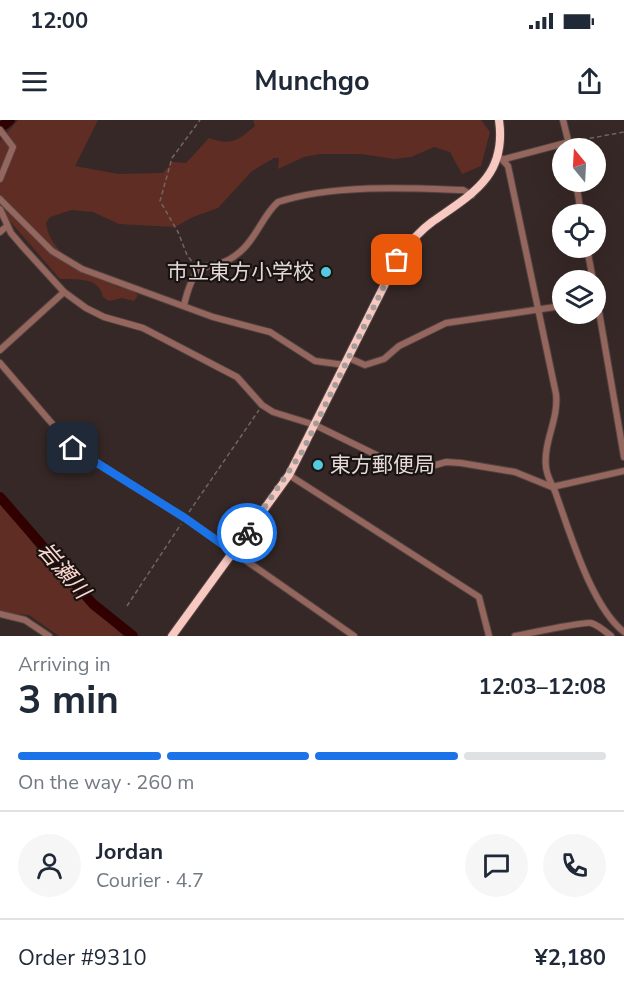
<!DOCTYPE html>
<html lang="en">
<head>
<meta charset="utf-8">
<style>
  body { margin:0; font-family:"Nunito Sans","Noto Sans JP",sans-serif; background:#f6f6f7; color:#1f2937; height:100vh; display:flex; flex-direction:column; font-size:22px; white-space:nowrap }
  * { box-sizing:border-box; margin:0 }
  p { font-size:20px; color:#747a83 }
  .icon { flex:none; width:33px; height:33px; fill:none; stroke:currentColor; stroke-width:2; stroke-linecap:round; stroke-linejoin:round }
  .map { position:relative; height:516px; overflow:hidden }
  .details { display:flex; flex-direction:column; background:#fff; flex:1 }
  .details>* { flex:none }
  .needle { width:39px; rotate:342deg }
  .controls { position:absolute; left:552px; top:18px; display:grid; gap:12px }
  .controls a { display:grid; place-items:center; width:54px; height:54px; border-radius:50%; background:#fff; box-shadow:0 6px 24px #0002; font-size:30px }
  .pin { position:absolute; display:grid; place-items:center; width:51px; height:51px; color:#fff; margin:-26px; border-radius:12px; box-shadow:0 3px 9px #0006 }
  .courier { position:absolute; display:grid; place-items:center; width:60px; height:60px; margin:-30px; border:4px solid #1a73e8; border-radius:50%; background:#fff; color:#222; box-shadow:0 2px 8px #0007 }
  .summary em { font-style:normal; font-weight:700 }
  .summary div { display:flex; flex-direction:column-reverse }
  .summary { display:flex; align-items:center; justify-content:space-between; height:102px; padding:0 18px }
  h1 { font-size:39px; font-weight:700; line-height:45px }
  .bar { display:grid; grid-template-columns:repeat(4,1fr); gap:9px 6px; align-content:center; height:72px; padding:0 18px }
  .bar i { height:8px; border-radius:4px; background:#e0e1e3 }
  .bar .on { background:#1a73e8 }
  .bar p { grid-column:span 4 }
  .line { display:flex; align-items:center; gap:15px; padding:0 18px; border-top:2px solid #e0e1e3 }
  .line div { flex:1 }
  .round { display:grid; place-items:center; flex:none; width:63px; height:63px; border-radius:32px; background:#f6f6f7 }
  .status { display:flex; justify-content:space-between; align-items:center; height:42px; padding:0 30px; background:#fff; direction:ltr }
  .status svg { height:16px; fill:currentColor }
  header { display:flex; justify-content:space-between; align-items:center; height:78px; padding:0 18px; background:#fff; font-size:27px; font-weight:700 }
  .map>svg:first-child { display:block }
</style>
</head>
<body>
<div class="status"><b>12:00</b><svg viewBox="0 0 49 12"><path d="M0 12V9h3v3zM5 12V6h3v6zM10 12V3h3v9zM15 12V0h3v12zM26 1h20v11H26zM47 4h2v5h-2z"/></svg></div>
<header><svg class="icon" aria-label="menu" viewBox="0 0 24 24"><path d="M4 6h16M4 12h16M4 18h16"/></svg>Munchgo<svg class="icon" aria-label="share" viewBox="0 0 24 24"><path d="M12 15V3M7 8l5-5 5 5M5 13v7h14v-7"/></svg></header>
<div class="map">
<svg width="624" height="516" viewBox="0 0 624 516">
  <rect width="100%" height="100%" fill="#362826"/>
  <!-- green -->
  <g fill="#602d24">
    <path d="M18,0h80l-23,46 43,8 45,-1 9,-11 14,1 23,-25c23,8 28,3 46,-12l-2,-6h228l9,12 -9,34 -19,8 -12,-22 -16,-5 -23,10 -17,2 -33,-5h-41l-16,3 -26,12 1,-11h-5l-22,13 -34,37 -25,9 -18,10 -56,-3 -26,-12 -21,-2 -22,7 -4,6c2,19 18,35 35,43 17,8 25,3 36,21l12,2 9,6 -4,6 -12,-3 -13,3 -6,-4c-4,-21 -27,-17 -43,-18l-52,-60 -8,-18v-60z"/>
    <path d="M0,381l49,63 74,72h-64l-30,-21 -26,-2 -3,-3z"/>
  </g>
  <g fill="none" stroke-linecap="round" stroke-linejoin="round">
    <!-- river -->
    <g stroke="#300100" stroke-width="10">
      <path d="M0,8l10,-8"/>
      <path d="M0,377l93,107 40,32"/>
    </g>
    <!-- minor casing -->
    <g stroke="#524442" stroke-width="8">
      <g id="minor">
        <path d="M563,0l7,28"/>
        <path d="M0,10l13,17 -13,32"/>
        <path d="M497,34l11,12 48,228c3,25 -13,48 -10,73 1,12 8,19 11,30 14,39 35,110 67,135"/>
        <path d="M505,39l64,-17"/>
        <path d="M576,62l5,32"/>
        <path d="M0,79l52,52 30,18 131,48 57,15 45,29 30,4"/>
        <path d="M0,89l11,24 12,14 41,45 22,16 18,9 39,11 94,49 25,28 11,7 42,13 84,41 19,4 28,-8 15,1 54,9 37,15 72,-16"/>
        <path d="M0,112l7,-6"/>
        <path d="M587,128l6,32"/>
        <path d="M596,174l28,163"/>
        <path d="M184,185c14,-58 26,-26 57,-54 16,-14 22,-36 37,-49 55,-18 129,-14 185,-12l9,5"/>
        <path d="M0,230l64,-58"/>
        <path d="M349,238l16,7 19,-6 15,-13 47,-23 116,-17"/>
        <path d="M0,243l73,85 112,70 169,118"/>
        <path d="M289,355l190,122 10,39"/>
        <path d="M0,494l25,6 24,16"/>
        <path d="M515,516c11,-2 70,-15 76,-13 7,2 14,8 20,13"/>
      </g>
    </g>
    <!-- highway casing -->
    <g stroke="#524442" stroke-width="10">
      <path id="highway" d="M172,516l117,-161 108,-215c10,-14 21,-28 35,-38 40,-28 75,-46 67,-102"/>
    </g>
    <!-- path -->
    <g stroke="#716563" stroke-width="1.5" stroke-dasharray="4.5 3" stroke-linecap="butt">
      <path d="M575,21l49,-9"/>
      <path d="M196,147l-9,-12 -9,-23 -18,-31 12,-43 28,-38"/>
      <path d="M189,392l70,-102"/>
      <path d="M127,486l54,-82"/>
    </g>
    <!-- minor -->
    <use href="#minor" stroke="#94665d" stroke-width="6"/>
    <!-- highway -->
    <use href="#highway" stroke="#f8c9c0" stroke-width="8"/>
  </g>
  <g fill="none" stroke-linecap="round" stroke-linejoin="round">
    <!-- done -->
    <path stroke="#a69c9a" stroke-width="6" stroke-dasharray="0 10.8" d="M247,413l55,-81 95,-192"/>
    <!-- route -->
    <path stroke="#1a73e8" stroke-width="8" d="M73,328l112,70 48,34 14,-19"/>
  </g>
  <!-- markers -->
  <g fill="#55cadf" stroke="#191312" stroke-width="2">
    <circle cx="326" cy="152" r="6"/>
    <circle cx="318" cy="345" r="6"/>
  </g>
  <g text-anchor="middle" stroke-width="4.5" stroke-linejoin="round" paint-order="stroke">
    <!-- poi labels -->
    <g font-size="21" fill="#e3dad8" stroke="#191312" text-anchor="end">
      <text x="314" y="159">市立東方小学校</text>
      <text x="330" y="352" text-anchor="start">東方郵便局</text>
    </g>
    <!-- water labels -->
    <g font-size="22" font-style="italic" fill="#fdd8d0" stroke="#191312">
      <text transform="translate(64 450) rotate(49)" y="8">岩瀬川</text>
    </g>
  </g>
</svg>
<div class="controls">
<a><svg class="needle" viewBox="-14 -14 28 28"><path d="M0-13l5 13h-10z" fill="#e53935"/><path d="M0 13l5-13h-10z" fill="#747a83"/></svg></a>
<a><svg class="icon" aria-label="locate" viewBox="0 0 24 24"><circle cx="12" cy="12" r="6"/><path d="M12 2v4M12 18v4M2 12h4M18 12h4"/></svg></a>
<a><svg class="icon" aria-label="layers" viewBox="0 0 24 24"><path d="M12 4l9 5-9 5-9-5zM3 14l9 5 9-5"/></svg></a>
</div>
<div class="pin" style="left:397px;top:140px;background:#ea580c"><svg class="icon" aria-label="bag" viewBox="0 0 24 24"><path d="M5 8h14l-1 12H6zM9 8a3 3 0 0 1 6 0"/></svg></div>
<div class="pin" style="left:73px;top:328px;background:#1f2937"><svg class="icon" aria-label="home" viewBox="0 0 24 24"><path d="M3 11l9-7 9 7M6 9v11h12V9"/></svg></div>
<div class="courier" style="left:247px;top:413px"><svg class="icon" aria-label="bike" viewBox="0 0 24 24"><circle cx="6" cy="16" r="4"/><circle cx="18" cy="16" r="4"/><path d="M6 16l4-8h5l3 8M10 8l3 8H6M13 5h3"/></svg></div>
</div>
<section class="details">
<div class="summary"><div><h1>3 min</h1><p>Arriving in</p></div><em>12:03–12:08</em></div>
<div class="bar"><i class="on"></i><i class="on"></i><i class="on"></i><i></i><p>On the way · 260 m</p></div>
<div class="line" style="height:108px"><a class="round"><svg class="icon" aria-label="person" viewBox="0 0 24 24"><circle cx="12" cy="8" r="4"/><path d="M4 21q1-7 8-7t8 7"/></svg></a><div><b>Jordan</b><p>Courier · 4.7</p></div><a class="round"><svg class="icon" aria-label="chat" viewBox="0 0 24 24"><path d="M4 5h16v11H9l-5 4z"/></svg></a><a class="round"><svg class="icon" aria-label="phone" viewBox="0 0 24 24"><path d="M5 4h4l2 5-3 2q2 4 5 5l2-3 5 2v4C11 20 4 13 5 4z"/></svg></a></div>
<div class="line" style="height:78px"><div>Order #9310</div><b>¥2,180</b></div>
</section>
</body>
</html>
